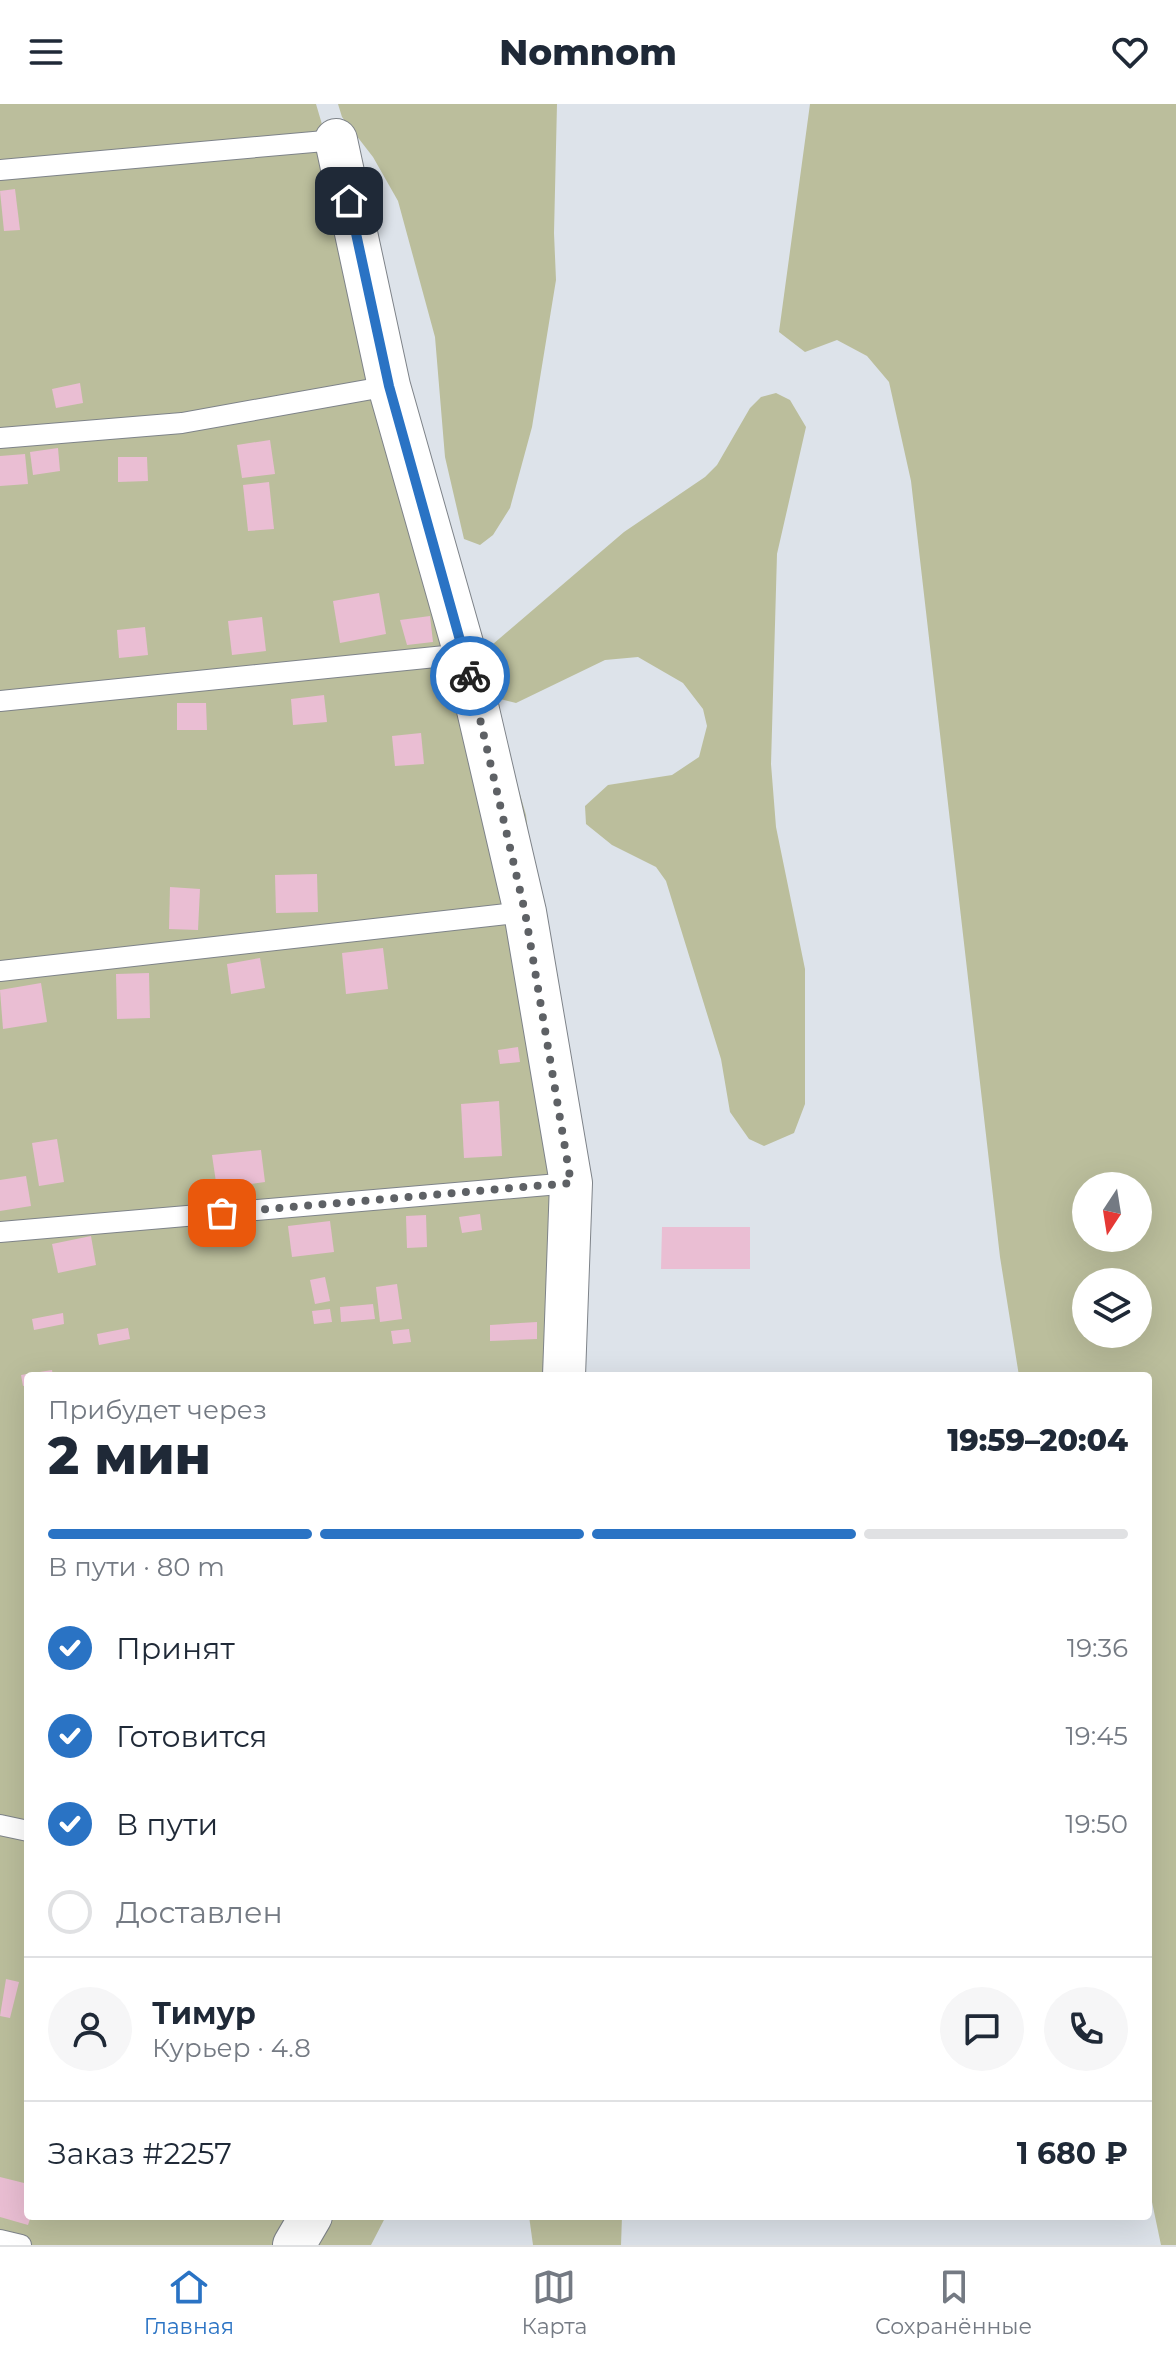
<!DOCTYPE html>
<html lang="ru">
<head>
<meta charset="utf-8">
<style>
  body { margin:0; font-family:Montserrat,sans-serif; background:#f6f6f7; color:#1f2937; height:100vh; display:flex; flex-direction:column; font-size:30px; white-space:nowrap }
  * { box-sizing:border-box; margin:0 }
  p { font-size:26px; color:#747a83 }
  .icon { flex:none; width:44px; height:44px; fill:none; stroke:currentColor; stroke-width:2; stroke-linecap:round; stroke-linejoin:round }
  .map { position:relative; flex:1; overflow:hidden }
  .panel { position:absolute; left:24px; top:1268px; width:1128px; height:848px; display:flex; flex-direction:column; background:#fff; border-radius:8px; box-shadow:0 8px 32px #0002 }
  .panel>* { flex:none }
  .needle { width:52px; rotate:192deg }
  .tools { position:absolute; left:1072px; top:1068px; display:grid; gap:16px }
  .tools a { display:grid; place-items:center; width:80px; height:80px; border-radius:50%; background:#fff; box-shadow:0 8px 32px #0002; font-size:40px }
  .pin { position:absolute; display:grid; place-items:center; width:68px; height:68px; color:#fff; margin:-34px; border-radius:16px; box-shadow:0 4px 12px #0006 }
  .courier { position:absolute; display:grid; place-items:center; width:80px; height:80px; margin:-40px; border:6px solid #2a73c4; border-radius:50%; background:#fff; color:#222; box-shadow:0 2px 10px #0007 }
  .headline em { font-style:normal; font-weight:800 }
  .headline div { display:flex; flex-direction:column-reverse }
  .headline { display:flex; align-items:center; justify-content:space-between; height:136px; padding:0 24px }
  h1 { font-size:52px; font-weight:800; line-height:60px }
  .bar { display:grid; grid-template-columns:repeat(4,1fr); gap:12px 8px; align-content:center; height:96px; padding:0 24px }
  .bar i { height:10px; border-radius:6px; background:#e0e1e3 }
  .bar .active { background:#2a73c4 }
  .bar p { grid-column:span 4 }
  .line { display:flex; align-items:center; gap:20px; padding:0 24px; border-top:2px solid #e0e1e3 }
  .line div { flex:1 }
  .round { display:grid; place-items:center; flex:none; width:84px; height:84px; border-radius:42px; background:#f6f6f7 }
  ol { padding:0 24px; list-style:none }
  li { display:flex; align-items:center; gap:24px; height:88px }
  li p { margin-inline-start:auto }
  li .icon { padding:8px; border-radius:50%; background:#2a73c4; color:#fff; stroke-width:4 }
  li:last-child { color:#747a83 }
  li i { width:44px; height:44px; border:4px solid #e0e1e3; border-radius:50% }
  header { display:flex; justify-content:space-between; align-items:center; height:104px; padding:0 24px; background:#fff; font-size:36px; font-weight:800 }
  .menu { display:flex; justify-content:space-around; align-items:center; height:112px; border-top:2px solid #e0e1e3; background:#fff; font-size:22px; color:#747a83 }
  .menu a { display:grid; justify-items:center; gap:4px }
  .menu .active { color:#2a73c4 }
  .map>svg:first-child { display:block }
</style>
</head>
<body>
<header><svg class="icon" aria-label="menu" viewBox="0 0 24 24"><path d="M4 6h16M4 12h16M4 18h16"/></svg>Nomnom<svg class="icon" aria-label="heart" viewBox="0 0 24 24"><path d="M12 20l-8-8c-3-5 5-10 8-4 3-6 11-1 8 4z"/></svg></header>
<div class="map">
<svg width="1176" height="2141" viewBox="0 0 1176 2141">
  <rect width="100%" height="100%" fill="#dde3ea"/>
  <!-- green -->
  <g fill="#bbbe9c" fill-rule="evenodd">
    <path d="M0,0h316l163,552 145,-124 81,-55 12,-12 33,-57 11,-11 15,-4 14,7 16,27 -29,127 -6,210 5,63 29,142v135l-11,29 -30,13 -15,-7 -19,-27 -9,-53 -55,-178 -10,-14 -44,-22 -26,-21 -1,-18 23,-21 64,-10 27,-18 8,-31 -4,-17 -20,-26 -45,-26 -33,3 -89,43 -16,-4 -10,-8 36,124 45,368 8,193h-551v840h358l-15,29h-371z"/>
    <path d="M338,0h219l-3,129 2,47 -24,147 -22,81 -17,27 -13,10 -16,-6 -19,-82 -10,-120 -37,-136 -25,-44 -31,-40z"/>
    <path d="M810,0h366v2141h-15l-13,-62v-807h-129l-19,-119 -89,-776 -22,-99 -22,-26 -30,-16 -32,12 -26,-20zM1138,1082v52h-52v-52zM1138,1178v52h-52v-52z"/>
    <path d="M529,2112h93l-1,29h-88z"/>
  </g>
  <!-- building -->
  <g fill="#eabed3">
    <path d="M15,85l5,41 -16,1 -4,-40z"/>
    <path d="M80,279l3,20 -27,5 -4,-19z"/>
    <path d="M270,336l5,34 -33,4 -5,-33z"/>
    <path d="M58,344l2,23 -27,4 -3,-23z"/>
    <path d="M25,350l3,30 -28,2v-30z"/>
    <path d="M118,353h29l1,24 -30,1z"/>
    <path d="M269,378l5,47 -26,2 -5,-46z"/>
    <path d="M379,489l7,41 -46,9 -7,-42z"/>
    <path d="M430,512l3,26 -26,3 -7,-25z"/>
    <path d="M262,513l4,34 -34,4 -4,-34z"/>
    <path d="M145,523l3,28 -29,3 -2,-28z"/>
    <path d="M324,591l3,27 -34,3 -2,-26z"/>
    <path d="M177,599h29l1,27h-30z"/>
    <path d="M421,629l3,31 -29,2 -3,-30z"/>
    <path d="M317,770l1,38 -42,1 -1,-38z"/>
    <path d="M170,783l30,2 -2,41 -29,-1z"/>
    <path d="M383,844l5,41 -42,5 -4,-41z"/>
    <path d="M260,854l5,30 -34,6 -4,-30z"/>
    <path d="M149,869l1,45 -33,1 -1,-45z"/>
    <path d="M41,879l6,39 -44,7 -3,-39z"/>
    <path d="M518,943l2,15 -20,2 -2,-14z"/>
    <path d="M499,997l3,55 -38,2 -3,-54z"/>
    <path d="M57,1035l7,43 -25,4 -7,-43z"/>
    <path d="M261,1046l4,32 -48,7 -5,-34z"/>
    <path d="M26,1072l5,30 -31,5v-31z"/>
    <path d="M480,1110l2,16 -20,3 -3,-16z"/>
    <path d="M426,1111l1,32 -20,1 -1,-32z"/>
    <path d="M330,1117l4,31 -42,5 -4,-31z"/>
    <path d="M662,1123h88v42h-89z"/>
    <path d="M91,1132l5,29 -38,8 -6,-29z"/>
    <path d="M325,1173l5,24 -15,3 -5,-24z"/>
    <path d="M397,1180l5,35 -22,3 -4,-35z"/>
    <path d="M373,1200l2,15 -34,3 -1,-15z"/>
    <path d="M330,1205l2,13 -18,2 -2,-13z"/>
    <path d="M63,1209l1,11 -30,6 -2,-11z"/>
    <path d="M537,1218v17l-47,2v-16z"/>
    <path d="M128,1224l2,11 -31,6 -2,-11z"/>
    <path d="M409,1225l2,13 -18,2 -2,-13z"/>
    <path d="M52,1266l1,6h-25v9l-5,1 -2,-11z"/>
    <path d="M6,1875l13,3 -9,36 -10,-2z"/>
    <path d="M0,2073l28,7v32h3l-3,9 -28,-8z"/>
  </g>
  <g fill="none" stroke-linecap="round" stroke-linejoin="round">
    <!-- service casing -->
    <g stroke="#7e8389" stroke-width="22">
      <g id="service">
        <path d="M0,66l336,-30"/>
        <path d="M0,334l182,-15 207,-37"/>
        <path d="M0,597l465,-47"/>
        <path d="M0,867l525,-59"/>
        <path d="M0,1128l571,-49"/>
        <path d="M0,1721l28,6"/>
        <path d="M0,2136l21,5"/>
      </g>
    </g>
    <!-- minor casing -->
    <g stroke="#7e8389" stroke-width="44">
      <g id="minor">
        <path d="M336,36l53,246 76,268 60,258 46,271 -7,193"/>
        <path d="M294,2141l17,-29"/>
      </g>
    </g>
    <!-- service -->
    <use href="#service" stroke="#fff" stroke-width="20"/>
    <!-- minor -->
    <use href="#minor" stroke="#fff" stroke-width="42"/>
  </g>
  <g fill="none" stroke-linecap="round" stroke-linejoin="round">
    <!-- done -->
    <path stroke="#5e6165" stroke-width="8" stroke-dasharray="0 14.4" d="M222,1109l349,-30 -46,-271 -55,-236"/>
    <!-- route -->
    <path stroke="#2a73c4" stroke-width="10" d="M349,97l40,185 81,290"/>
  </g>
</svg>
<div class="tools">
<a><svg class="needle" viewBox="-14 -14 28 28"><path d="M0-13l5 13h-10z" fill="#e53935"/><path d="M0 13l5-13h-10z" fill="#747a83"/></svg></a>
<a><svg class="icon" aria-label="layers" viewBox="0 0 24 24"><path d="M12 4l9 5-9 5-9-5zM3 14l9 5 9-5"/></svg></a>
</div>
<div class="pin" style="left:222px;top:1109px;background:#ea580c"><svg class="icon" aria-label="bag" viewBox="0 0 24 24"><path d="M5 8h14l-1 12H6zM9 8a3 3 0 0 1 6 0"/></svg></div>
<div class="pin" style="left:349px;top:97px;background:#1f2937"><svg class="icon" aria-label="home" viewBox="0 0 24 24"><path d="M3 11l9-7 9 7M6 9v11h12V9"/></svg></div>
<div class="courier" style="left:470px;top:572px"><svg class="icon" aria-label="bike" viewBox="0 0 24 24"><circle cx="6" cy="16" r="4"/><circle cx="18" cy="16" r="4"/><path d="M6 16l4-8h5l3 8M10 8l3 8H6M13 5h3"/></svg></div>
<section class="panel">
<div class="headline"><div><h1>2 мин</h1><p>Прибудет через</p></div><em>19:59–20:04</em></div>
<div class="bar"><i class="active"></i><i class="active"></i><i class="active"></i><i></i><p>В пути · 80 m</p></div>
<ol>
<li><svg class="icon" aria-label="check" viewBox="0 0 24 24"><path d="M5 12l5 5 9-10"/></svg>Принят<p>19:36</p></li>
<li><svg class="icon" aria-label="check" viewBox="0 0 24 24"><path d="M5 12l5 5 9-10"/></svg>Готовится<p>19:45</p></li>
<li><svg class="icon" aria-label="check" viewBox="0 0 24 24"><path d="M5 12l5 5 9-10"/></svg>В пути<p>19:50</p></li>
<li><i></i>Доставлен</li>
</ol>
<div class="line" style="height:144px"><a class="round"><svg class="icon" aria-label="person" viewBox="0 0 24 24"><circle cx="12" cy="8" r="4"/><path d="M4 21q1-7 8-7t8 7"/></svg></a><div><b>Тимур</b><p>Курьер · 4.8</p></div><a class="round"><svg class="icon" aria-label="chat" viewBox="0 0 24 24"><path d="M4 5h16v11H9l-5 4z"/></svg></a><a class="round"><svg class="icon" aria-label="phone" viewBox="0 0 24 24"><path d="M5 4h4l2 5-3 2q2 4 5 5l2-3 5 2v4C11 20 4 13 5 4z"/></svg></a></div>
<div class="line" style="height:104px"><div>Заказ #2257</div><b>1 680 ₽</b></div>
</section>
</div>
<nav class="menu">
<a class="active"><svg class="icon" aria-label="home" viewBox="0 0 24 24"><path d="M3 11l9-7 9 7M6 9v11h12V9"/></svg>Главная</a>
<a><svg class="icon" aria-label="map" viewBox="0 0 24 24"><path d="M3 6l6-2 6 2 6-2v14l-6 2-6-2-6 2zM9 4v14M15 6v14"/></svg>Карта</a>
<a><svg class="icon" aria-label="saved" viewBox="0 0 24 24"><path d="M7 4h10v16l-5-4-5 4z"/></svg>Сохранённые</a>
</nav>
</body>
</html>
